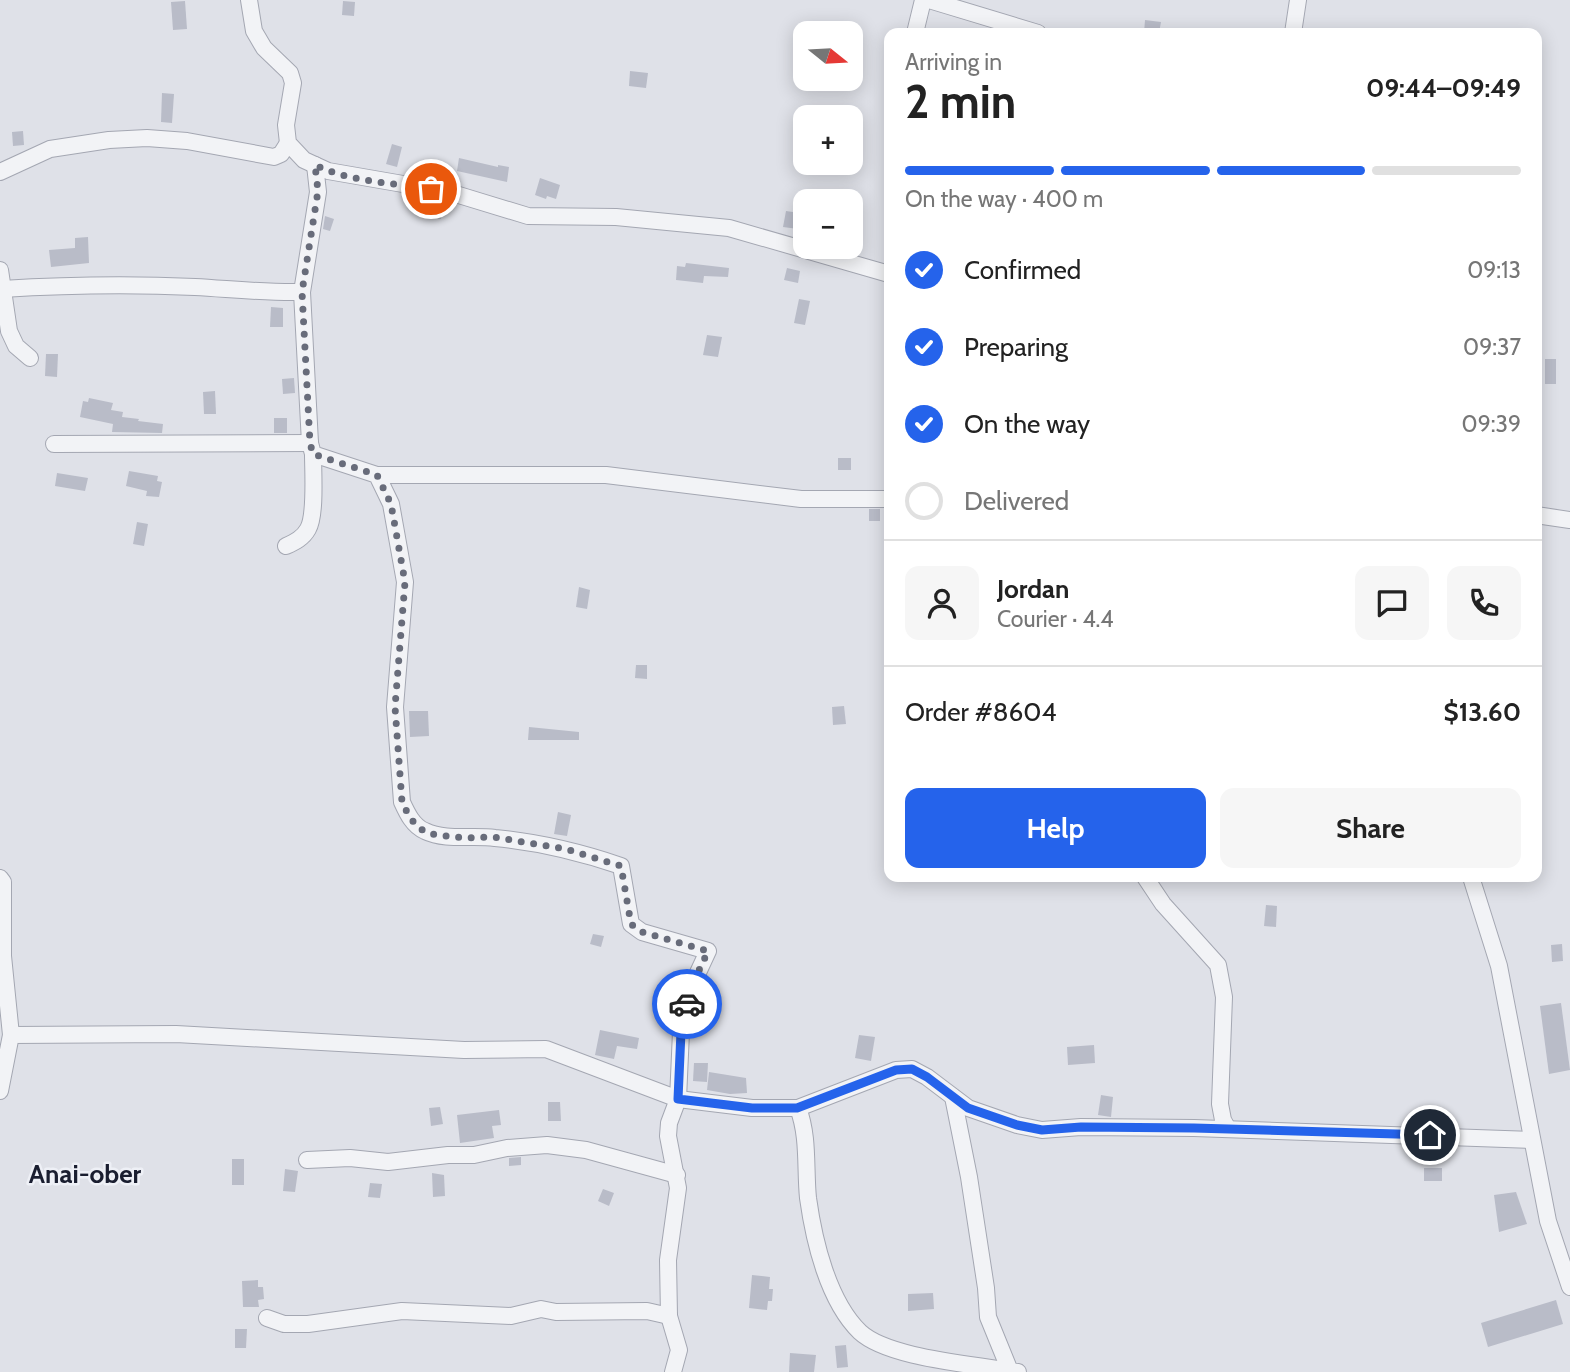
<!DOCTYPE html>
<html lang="en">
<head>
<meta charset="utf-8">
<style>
  body { margin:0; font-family:Cabin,sans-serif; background:#f6f6f6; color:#222; height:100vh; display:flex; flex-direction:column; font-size:26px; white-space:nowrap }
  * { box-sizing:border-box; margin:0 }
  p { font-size:23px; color:#767676 }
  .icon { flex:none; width:38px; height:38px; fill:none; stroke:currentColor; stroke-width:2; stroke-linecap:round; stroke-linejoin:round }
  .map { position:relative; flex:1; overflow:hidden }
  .details { position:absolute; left:884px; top:28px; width:658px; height:854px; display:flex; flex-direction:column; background:#fff; border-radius:14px; box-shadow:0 4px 18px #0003 }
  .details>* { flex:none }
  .needle { width:46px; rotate:108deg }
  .fabs { position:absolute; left:793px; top:21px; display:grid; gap:14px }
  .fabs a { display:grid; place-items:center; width:70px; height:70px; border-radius:14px; background:#fff; box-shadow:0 4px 18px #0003; font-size:35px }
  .pin { position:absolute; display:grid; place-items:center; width:60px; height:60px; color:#fff; margin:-30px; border:4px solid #fff; border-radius:50%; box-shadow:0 2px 7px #0007 }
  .courier { position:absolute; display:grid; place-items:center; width:70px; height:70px; margin:-35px; border:5px solid #2563eb; border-radius:50%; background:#fff; color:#222; box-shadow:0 2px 9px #0007 }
  .summary em { font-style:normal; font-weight:700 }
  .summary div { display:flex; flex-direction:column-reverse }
  .summary { display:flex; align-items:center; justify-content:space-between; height:119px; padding:0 21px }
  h1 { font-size:46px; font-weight:700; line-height:52px }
  .bar { display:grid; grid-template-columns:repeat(4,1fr); gap:10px 7px; align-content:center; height:84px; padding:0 21px }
  .bar i { height:9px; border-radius:5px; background:#e0e0e0 }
  .bar .current { background:#2563eb }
  .bar p { grid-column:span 4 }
  .line { display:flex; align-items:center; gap:18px; padding:0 21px; border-top:2px solid #e0e0e0 }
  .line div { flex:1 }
  .round { display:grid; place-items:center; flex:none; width:74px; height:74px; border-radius:14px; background:#f6f6f6 }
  ol { padding:0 21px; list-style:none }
  li { display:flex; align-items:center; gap:21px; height:77px }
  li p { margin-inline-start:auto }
  li .icon { padding:7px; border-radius:50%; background:#2563eb; color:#fff; stroke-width:4 }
  li:last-child { color:#767676 }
  li i { width:38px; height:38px; border:4px solid #e0e0e0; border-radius:50% }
  .action { display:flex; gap:14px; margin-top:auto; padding:14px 21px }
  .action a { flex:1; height:80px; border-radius:14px; background:#2563eb; color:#fff; font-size:28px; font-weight:700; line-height:80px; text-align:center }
  .action a+a { background:#f6f6f6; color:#222 }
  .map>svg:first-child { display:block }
</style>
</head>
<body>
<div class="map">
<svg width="1570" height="1372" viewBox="0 0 1570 1372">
  <rect width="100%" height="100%" fill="#dfe1e8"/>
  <!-- building -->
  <g fill="#b9bcc8">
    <path d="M185,1l2,28 -14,1 -2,-28z"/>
    <path d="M343,1l12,1 -1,14 -12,-1z"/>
    <path d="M1145,20l16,2 -2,11h-15z"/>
    <path d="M630,71l18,2 -2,15 -17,-2z"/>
    <path d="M162,93l12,1 -2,29 -11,-1z"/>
    <path d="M23,131l1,14 -11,1 -1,-14z"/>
    <path d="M392,144l10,3 -5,20 -11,-3z"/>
    <path d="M459,158l39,9v-2l11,2 -2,15 -50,-11z"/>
    <path d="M540,178l20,7 -4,14 -9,-3 -1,3 -11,-4z"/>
    <path d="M431,202l12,2 -2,15 -13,-2z"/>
    <path d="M786,211l14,2 -2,16 -15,-2z"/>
    <path d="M325,216l9,3 -4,12 -7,-2z"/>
    <path d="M88,237l1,26 -38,4 -2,-17 26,-2v-10z"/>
    <path d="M686,263l43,5 -1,9 -24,-1 -1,7 -27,-3 1,-14 8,1z"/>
    <path d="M787,268l13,3 -2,12 -14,-3z"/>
    <path d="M799,299l11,2 -5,24 -11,-2z"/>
    <path d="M271,307l12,1v19h-13z"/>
    <path d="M707,335l15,2 -4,20 -15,-2z"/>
    <path d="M46,354h12l-1,23 -12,-1z"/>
    <rect x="1545" y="359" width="11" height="25"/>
    <path d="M294,378l1,15 -12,1 -1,-15z"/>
    <path d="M215,391l1,23h-12l-1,-22z"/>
    <path d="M89,398l24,5 -2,7 12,2 -1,5 17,2 -1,2 25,3 -1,9 -50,-1 1,-8 -33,-7 3,-16 5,1z"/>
    <rect x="274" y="418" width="13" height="15"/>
    <rect x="838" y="458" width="13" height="12"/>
    <path d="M129,471l29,5 -1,5 5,1 -3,15 -13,-1 1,-5 -21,-5z"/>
    <path d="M57,473l31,5 -3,13 -30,-5z"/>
    <rect x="869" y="509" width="11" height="12"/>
    <path d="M137,522l11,2 -4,22 -11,-2z"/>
    <path d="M579,587l11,3 -3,19 -11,-2z"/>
    <path d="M636,665h11v14l-12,-1z"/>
    <path d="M844,706l2,18 -13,1 -1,-18z"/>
    <path d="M409,711h19l1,25 -19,1z"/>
    <path d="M529,727l50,5v8h-51z"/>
    <path d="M558,812l13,3 -4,21 -13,-2z"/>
    <path d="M1266,905l11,1 -1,21 -12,-1z"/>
    <path d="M593,934l11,2 -3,11 -11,-3z"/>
    <path d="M1562,944l1,17 -11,1 -1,-17z"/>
    <path d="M1561,1003l9,67 -21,4 -9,-68z"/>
    <path d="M600,1030l39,8 -2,11 -20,-3 -3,13 -19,-4z"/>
    <path d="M859,1035l16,2 -4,24 -16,-3z"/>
    <path d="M1094,1045l1,18 -27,2 -1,-18z"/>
    <path d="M694,1063h14l-1,19 -14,-1z"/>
    <path d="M709,1072l37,6 1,15 -17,1 -23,-4z"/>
    <path d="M1101,1095l12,2 -2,20 -13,-2z"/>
    <path d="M548,1102h12l1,19h-13z"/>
    <path d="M440,1107l3,17 -12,2 -2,-18z"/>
    <path d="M499,1110l2,15 -9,1 2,12 -34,5 -3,-28z"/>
    <path d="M521,1157v8l-12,1v-8z"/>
    <rect x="232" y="1159" width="12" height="26"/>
    <rect x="1424" y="1168" width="18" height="13"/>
    <path d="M285,1169l13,2 -3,21 -12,-1z"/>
    <path d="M432,1173l12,2 1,21 -12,1z"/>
    <path d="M370,1183l12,1 -2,14 -12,-1z"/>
    <path d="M603,1189l11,4 -5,13 -11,-5z"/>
    <path d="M1516,1192l11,32 -28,8 -5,-37z"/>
    <path d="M752,1275l18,2 -1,12h4l-1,12h-4l-1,9 -18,-2z"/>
    <path d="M258,1280v7h5l1,12 -6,1 1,7h-16l-1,-26z"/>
    <path d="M933,1293l1,16 -26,2v-17z"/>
    <path d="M1556,1300l7,24 -75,23 -7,-24z"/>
    <path d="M235,1329h12l-1,19h-11z"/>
    <path d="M846,1345l2,22 -11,1 -2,-22z"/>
    <path d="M790,1353l26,2 -2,17h-25z"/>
  </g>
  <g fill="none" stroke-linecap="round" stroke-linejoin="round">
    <!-- minor casing -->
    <g stroke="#a4a7b2" stroke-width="18">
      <g id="minor">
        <path d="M249,0l5,31 10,17 26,25 3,10 -7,42 2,18 16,17 24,11 121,21 79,24 88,1 113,11 160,46"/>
        <path d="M929,0l109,33"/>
        <path d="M915,33l8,-33"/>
        <path d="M1293,33l5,-33"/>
        <path d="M315,165l3,27 -16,100 8,151 3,11 64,21 14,29 14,78 -10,125 7,95c5,11 11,24 23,29 21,10 47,4 70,7 43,4 85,14 126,28l10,58 11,8 66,19 -19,41 -8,40 -3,67 -9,24 -1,13 10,52 -10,72 1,56 10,34 -6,22"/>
        <path d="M0,172l50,-23 59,-9 38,-2 40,3 87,16 7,-3 7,-11"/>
        <path d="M0,270l9,61 7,15 14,12"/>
        <path d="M2,289c65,-4 129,-5 193,-2 36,2 71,6 107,5"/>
        <path d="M54,444l256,-1"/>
        <path d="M377,475h229l195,24h88"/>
        <path d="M1536,515l34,5"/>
        <path d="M286,546c9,-4 17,-8 22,-17 8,-14 5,-57 5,-75"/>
        <path d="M1145,877l18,27 55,61 6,32 -4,107 3,16 5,9"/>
        <path d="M1471,877l28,89 49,255 22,66"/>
        <path d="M0,878l3,4v74l8,79"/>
        <path d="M0,1091l11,-56 165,-1 288,16 82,-1 132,50 74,9h46l98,-38 16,-1 15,8 41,31 49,17 25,5 39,-3 113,1 338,12"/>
        <path d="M953,1097l16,80 17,111 2,29 22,54 8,1"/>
        <path d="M798,1108c11,29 7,60 10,90 6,43 20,103 52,134 28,26 112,32 150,39"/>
        <path d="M307,1160l43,-2 38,4 60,-7h26l33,-7 40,-3 39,5 91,25"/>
        <path d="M267,1318l17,6h24l94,-13 109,5 30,-7 15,3 91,-1 22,5"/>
      </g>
    </g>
    <!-- minor -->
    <use href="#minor" stroke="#f2f3f6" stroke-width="16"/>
  </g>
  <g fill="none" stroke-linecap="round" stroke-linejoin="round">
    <!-- done -->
    <path stroke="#686c7a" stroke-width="7" stroke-dasharray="0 12.6" d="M431,189c-37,-6 -81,-7 -116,-24l3,26 -16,101 8,151 3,11 64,21 14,29 14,78 -10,125 7,95 6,12 7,10 10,8 12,3 29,3 27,-1 73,12 55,17 10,58 11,8 66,19 -19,41 -2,12"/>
    <!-- route -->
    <path stroke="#2563eb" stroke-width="9" d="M687,1004l-6,28 -3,67 74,9h45l99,-38 16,-1 15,8 41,31 49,17 25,5 39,-3 113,1 236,7"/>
  </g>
  <g text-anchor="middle" stroke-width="5" stroke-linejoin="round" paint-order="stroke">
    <!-- quarter labels -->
    <g font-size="26" font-weight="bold" fill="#1a1e30" stroke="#eef0f6">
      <text x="85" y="1183">Anai-ober</text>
    </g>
  </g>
</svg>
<div class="fabs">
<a><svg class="needle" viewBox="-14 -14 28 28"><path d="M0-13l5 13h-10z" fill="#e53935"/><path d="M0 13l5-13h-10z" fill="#767676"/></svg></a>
<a>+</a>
<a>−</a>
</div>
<div class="pin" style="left:431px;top:189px;background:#ea580c"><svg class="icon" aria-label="bag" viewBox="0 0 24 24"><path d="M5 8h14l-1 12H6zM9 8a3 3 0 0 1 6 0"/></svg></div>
<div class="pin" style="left:1430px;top:1135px;background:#1f2937"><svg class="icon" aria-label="home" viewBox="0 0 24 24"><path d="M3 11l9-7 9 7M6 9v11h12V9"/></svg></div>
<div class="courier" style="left:687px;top:1004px"><svg class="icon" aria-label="car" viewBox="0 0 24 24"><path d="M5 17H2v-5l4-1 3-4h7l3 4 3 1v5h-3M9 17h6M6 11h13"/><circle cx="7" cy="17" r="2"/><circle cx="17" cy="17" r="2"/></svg></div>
<section class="details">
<div class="summary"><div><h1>2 min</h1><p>Arriving in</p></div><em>09:44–09:49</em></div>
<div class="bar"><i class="current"></i><i class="current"></i><i class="current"></i><i></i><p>On the way · 400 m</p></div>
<ol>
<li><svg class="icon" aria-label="check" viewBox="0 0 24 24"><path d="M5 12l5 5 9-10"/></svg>Confirmed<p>09:13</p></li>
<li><svg class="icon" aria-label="check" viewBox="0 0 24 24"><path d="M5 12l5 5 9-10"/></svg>Preparing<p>09:37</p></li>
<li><svg class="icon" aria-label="check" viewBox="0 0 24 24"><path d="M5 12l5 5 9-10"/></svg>On the way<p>09:39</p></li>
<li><i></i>Delivered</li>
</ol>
<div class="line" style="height:126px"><a class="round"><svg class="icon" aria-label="person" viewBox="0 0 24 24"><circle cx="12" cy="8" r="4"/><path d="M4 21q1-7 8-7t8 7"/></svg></a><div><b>Jordan</b><p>Courier · 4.4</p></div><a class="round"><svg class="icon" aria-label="chat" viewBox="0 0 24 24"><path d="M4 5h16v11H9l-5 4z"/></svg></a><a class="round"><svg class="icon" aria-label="phone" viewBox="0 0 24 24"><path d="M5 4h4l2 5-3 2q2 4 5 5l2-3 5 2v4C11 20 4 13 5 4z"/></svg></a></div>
<div class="line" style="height:91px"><div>Order #8604</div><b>$13.60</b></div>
<div class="action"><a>Help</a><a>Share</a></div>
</section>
</div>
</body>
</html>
